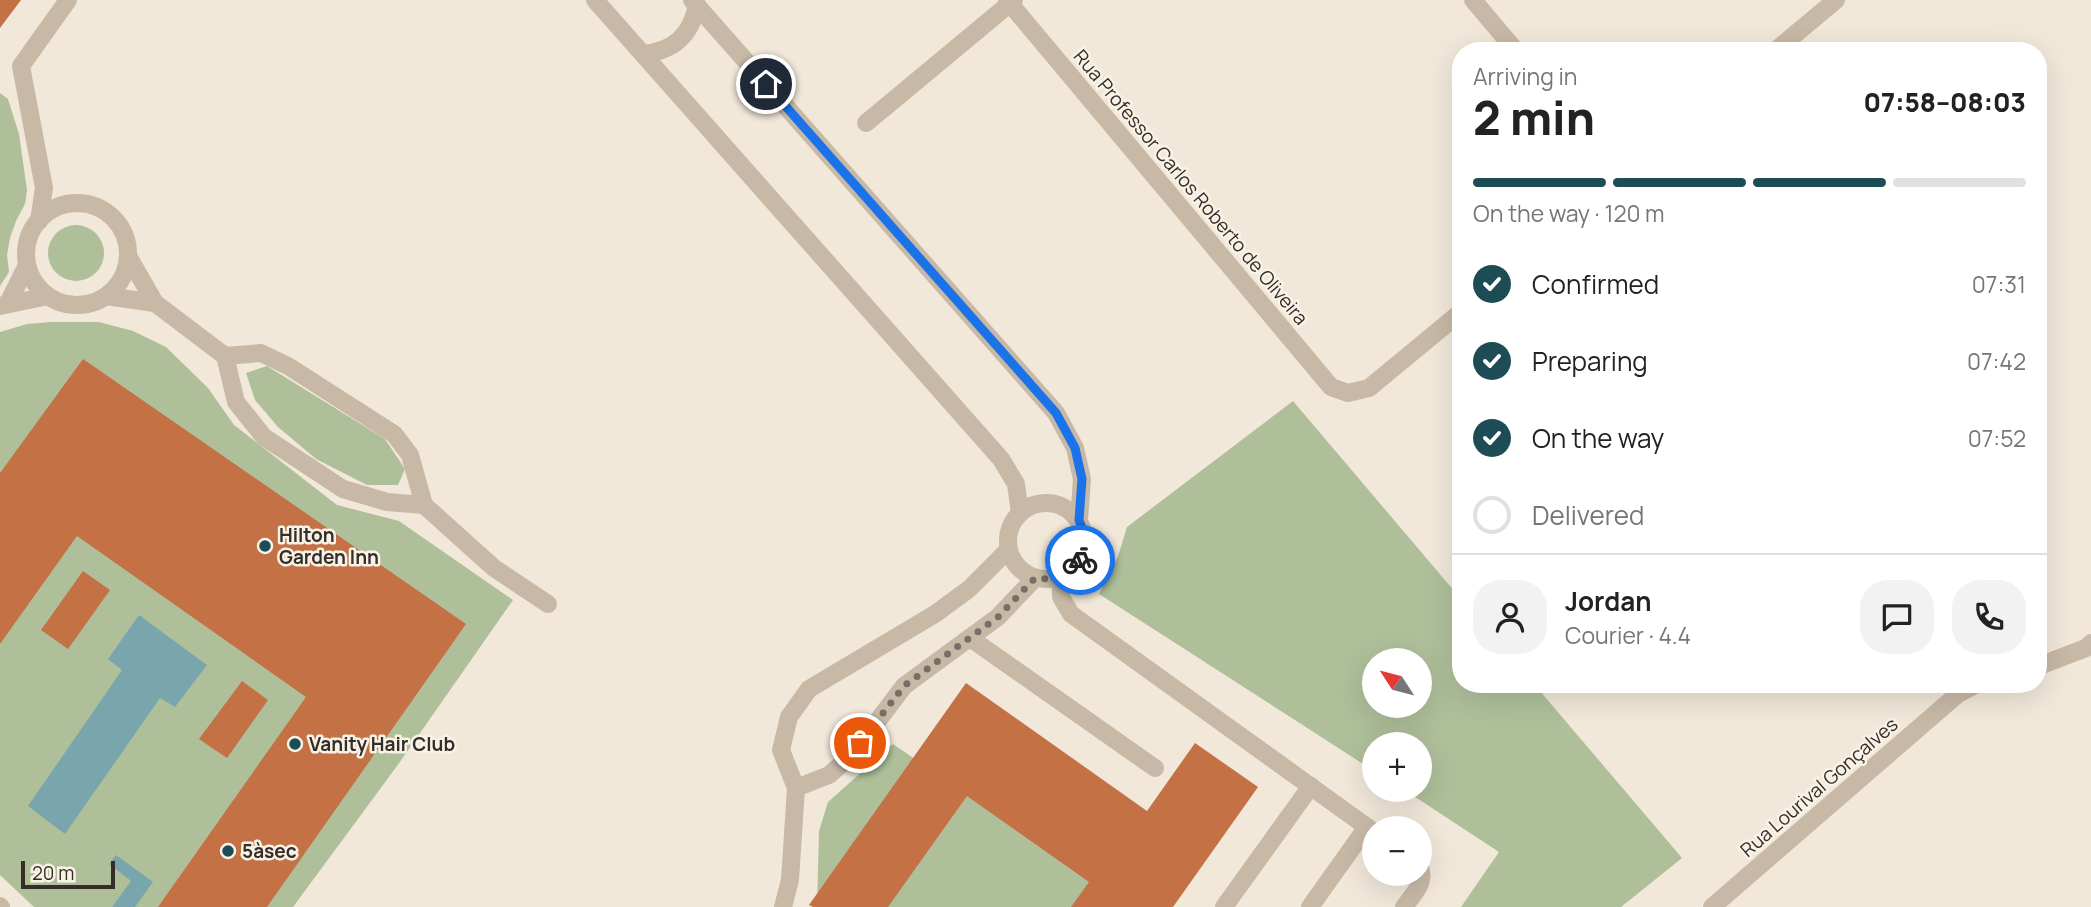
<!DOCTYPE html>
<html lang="en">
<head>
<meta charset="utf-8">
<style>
  body { margin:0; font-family:Manrope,sans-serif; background:#f2f2f2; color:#222; height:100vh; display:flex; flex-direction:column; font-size:26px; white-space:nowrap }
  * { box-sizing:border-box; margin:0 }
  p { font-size:23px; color:#767676 }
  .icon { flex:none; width:38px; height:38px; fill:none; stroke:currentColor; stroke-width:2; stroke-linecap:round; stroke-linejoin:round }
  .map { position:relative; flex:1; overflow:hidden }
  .panel { position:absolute; left:1452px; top:42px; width:595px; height:651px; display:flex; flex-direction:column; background:#fff; border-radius:28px; box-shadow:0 7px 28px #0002 }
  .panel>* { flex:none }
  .needle { width:46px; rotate:306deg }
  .tools { position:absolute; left:1362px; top:648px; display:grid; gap:14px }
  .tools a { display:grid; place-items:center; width:70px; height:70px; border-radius:50%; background:#fff; box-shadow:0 7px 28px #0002; font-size:35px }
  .scale { position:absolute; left:21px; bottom:18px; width:94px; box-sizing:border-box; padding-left:7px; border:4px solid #352d27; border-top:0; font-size:19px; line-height:24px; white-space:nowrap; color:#352d27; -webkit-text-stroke:5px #f9f2e6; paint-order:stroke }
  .pin { position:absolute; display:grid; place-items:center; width:60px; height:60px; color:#fff; margin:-30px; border:4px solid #fff; border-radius:50%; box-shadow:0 2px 7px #0007 }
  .courier { position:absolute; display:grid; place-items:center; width:70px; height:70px; margin:-35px; border:5px solid #1a73e8; border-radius:50%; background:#fff; color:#222; box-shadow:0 2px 9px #0007 }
  .overview em { font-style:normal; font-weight:800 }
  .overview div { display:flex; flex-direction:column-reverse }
  .overview { display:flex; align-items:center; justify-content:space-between; height:119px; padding:0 21px }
  h1 { font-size:46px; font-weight:800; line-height:52px }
  .bar { display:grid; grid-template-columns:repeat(4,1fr); gap:10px 7px; align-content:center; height:84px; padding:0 21px }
  .bar i { height:9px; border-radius:5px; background:#e0e0e0 }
  .bar .current { background:#1d4c55 }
  .bar p { grid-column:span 4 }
  .line { display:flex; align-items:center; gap:18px; padding:0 21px; border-top:2px solid #e0e0e0 }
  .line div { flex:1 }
  .round { display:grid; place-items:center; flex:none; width:74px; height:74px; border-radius:28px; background:#f2f2f2 }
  ol { padding:0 21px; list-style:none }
  li { display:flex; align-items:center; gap:21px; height:77px }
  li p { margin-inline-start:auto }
  li .icon { padding:7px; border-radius:50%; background:#1d4c55; color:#fff; stroke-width:4 }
  li:last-child { color:#767676 }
  li i { width:38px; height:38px; border:4px solid #e0e0e0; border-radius:50% }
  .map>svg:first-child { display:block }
</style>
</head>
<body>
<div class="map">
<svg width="2091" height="907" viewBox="0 0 2091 907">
  <rect width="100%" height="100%" fill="#f1e8da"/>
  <!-- green -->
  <g fill="#afbf9a" fill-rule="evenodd">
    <path d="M0,93l8,6 11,35 8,56 -2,14 -9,17 -6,17 -3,17 2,17 -9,14z"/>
    <circle cx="76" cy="253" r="28"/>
    <path d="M51,322h48l34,9 33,16 42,41 26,37 103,80 62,16 114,79 -116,166 -104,141h-259l-34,-32v-543l27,-8z"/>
    <path d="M267,366l118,73 20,30 -7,16h-31l-51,-26 -38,-32 -23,-27 -9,-27z"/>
    <path d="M1293,401l168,198v85h73l148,174 -61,49h-160l38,-55 -96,-63h16v-45h-45v27l-275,-177 19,-38 9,-29zM1374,660h45v45h-45z"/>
    <path d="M893,744l237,163h-313l2,-76 9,-29z"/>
  </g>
  <!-- water -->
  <g fill="#79a6ad">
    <path d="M139,615l68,50 -32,42 -15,-9 -95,136 -37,-28 94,-136 -14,-11z"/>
    <path d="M116,855l37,27 -18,25h-23l19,-26 -22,-17z"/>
  </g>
  <!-- building -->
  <g fill="#c37145">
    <path d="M0,0h21l-21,28z"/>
    <path d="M83,359l383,265 -199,283h-109l148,-210 -229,-161 -77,108v-171z"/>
    <path d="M83,571l27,19 -42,59 -27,-19z"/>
    <path d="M242,681l26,19 -41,58 -28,-19z"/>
    <path d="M966,683l181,128 48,-68 63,44 -85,120h-102l18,-25 -122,-86 -79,111h-75l-4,-2z"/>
  </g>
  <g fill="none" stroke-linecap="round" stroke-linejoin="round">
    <!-- lane -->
    <g stroke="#c8b9a6" stroke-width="18">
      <path d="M595,0l406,459 15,25 4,29"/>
      <path d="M692,0l364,413 19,35 7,31 -3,41"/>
      <path d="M643,54c31,-3 48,-19 54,-49"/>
      <circle cx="77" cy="254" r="51"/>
      <path d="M39,221l5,-33 -23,-122 47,-66"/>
      <path d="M128,256l27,47 70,53 11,46 28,35 79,52 44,13 37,3"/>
      <path d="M106,296l49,7"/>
      <path d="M8,303l19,-38"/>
      <path d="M0,306l48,-10"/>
      <path d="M225,356l36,-3 27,13 106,68 16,21 14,50 70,63 54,36"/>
      <circle cx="1046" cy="541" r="38"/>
      <path d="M1061,577v20l10,17 303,218"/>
      <path d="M970,638l185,130"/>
      <path d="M796,788l33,-13 23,-20 52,-69 94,-69 37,-39"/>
      <path d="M0,906l1,1"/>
      <path d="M783,907l7,-27 6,-92 -15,-38 8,-33 20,-28 126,-75 34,-25 39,-39"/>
      <path d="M1224,907l87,-121"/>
      <path d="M1310,907l57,-80"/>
      <path d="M1404,907c10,-14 23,-25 15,-42"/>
    </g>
    <!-- street -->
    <g stroke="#c8b9a6" stroke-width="18">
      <path d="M1007,0l324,387 17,6 21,-5 92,-76"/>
      <path d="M1473,0l43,51"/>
      <path d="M1775,51l61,-51"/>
      <path d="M866,123l148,-123"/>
      <path d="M2039,666l47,-18 5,-5"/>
      <path d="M1712,907l246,-213 19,-10"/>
    </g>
  </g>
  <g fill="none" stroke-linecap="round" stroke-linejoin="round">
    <!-- done -->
    <path stroke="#776e66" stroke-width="7" stroke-dasharray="0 12.6" d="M860,743l44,-57 94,-69 37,-39c20,3 33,-2 45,-18"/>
    <!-- route -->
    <path stroke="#1a73e8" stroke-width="9" d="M766,84l290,329 19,35 7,31 -3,41 5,13 1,13 -5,14"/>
  </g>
  <!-- markers -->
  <g fill="#1d4c55" stroke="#f9f2e6" stroke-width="2.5">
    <circle cx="265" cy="546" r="7"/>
    <circle cx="295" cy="744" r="7"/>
    <circle cx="228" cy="851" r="7"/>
  </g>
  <g text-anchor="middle" stroke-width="5" stroke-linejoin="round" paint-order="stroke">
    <!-- street labels -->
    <g font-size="19" fill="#352d27" stroke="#f9f2e6">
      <text transform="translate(1191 187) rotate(50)" y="7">Rua Professor Carlos Roberto de Oliveira</text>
      <text transform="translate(1819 787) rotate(-41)" y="7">Rua Lourival Gonçalves</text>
    </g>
    <!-- poi labels -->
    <g font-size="19" font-weight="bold" fill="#352d27" stroke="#f9f2e6" text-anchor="start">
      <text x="279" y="542">Hilton<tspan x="279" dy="22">Garden Inn</tspan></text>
      <text x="309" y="751">Vanity Hair Club</text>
      <text x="242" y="858">5àsec</text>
    </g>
  </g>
</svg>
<div class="tools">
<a><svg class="needle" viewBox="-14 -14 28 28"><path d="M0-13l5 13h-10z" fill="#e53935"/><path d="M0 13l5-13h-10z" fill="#767676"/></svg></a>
<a>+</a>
<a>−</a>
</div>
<div class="scale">20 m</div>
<div class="pin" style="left:860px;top:743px;background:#ea580c"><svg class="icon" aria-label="bag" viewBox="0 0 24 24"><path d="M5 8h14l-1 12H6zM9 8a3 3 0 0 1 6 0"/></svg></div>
<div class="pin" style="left:766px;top:84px;background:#1f2937"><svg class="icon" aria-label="home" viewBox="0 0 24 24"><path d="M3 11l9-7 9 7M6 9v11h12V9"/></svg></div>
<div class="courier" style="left:1080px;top:560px"><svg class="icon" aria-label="bike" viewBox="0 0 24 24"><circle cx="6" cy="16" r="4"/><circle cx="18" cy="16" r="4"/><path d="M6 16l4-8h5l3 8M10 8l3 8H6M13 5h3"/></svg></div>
<section class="panel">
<div class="overview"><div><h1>2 min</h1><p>Arriving in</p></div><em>07:58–08:03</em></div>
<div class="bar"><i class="current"></i><i class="current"></i><i class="current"></i><i></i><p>On the way · 120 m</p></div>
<ol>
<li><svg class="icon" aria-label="check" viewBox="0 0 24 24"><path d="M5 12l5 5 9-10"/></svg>Confirmed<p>07:31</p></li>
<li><svg class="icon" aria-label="check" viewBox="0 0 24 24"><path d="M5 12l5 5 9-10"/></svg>Preparing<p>07:42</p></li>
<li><svg class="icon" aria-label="check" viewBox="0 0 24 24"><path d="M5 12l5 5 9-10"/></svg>On the way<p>07:52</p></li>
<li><i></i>Delivered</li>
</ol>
<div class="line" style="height:126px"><a class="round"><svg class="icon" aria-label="person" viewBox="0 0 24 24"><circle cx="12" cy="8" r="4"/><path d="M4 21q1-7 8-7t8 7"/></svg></a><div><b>Jordan</b><p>Courier · 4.4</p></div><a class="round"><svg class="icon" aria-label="chat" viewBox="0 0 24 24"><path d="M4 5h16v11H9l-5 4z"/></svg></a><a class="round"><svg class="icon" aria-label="phone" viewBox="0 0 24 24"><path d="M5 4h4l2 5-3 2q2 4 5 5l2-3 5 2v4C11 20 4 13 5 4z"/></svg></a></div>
</section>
</div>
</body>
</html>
